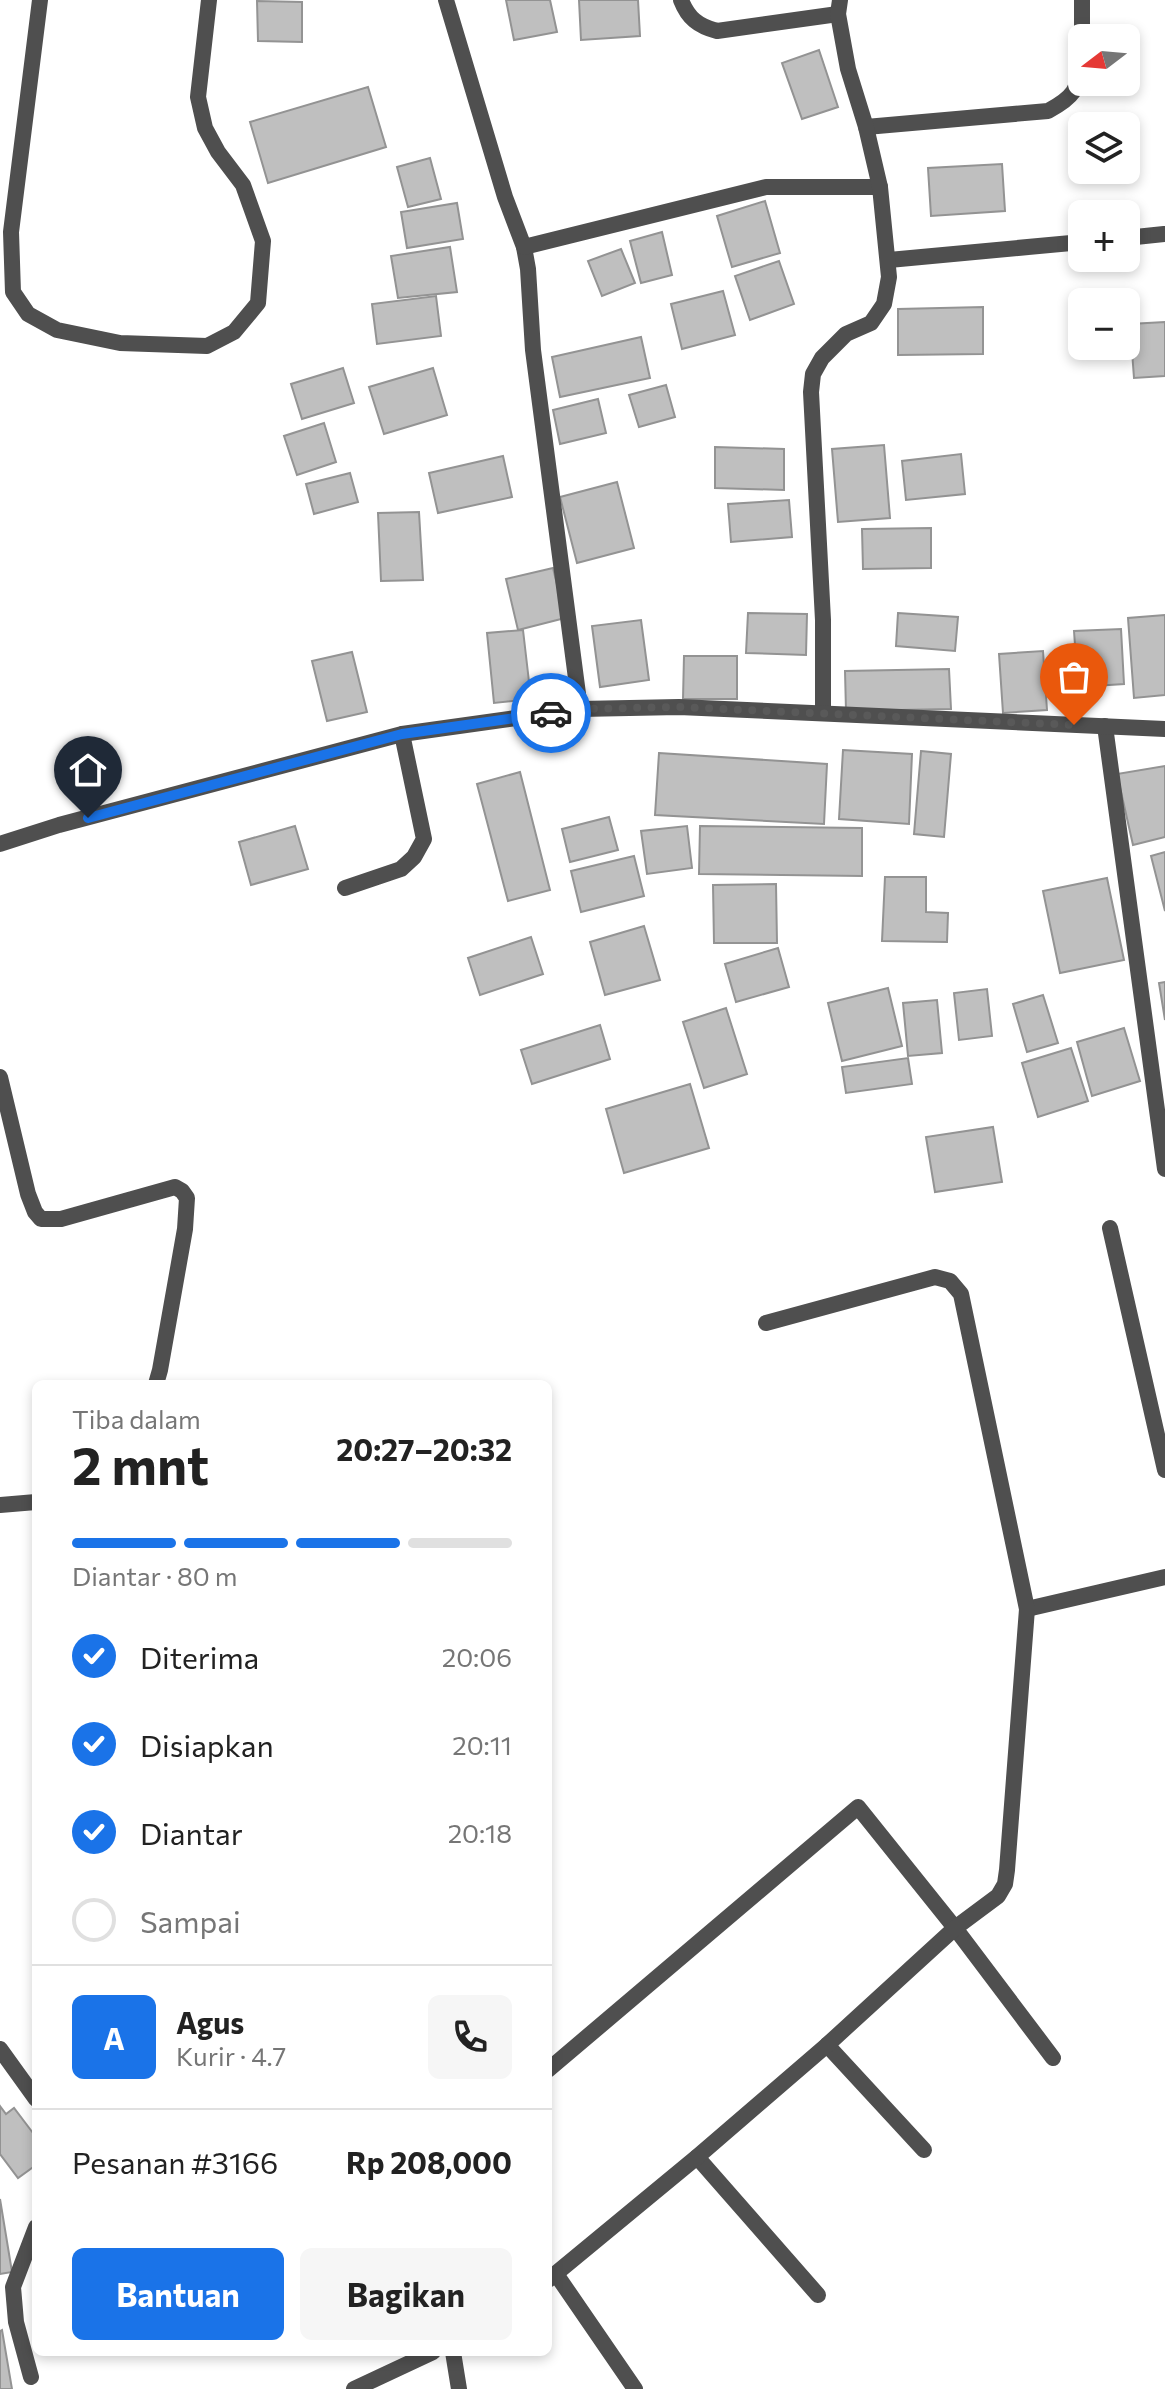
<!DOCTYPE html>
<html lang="id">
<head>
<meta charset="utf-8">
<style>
  body { margin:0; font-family:Commissioner,sans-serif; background:#f6f6f6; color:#222; height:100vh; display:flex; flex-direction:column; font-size:30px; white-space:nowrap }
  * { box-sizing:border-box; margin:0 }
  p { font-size:26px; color:#767676 }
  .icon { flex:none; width:44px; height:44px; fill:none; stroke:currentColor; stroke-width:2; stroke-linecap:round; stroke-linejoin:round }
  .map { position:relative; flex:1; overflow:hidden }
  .drawer { position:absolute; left:32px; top:1380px; width:520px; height:976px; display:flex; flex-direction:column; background:#fff; border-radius:12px; box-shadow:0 4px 12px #0003 }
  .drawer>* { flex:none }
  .needle { width:52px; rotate:254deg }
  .tools { position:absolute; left:1068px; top:24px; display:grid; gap:16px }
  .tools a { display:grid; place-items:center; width:72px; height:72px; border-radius:12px; background:#fff; box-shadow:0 4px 12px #0003; font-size:40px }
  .pin { position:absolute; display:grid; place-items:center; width:68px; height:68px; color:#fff; margin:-82px -34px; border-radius:50% 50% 50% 0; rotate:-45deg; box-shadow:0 0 8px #0007 }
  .pin .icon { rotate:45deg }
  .courier { position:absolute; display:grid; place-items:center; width:80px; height:80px; margin:-40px; border:6px solid #1a73e8; border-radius:50%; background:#fff; color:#222; box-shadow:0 2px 10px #0007 }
  .headline em { font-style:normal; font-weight:700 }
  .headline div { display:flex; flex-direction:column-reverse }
  .headline { display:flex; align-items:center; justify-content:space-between; height:136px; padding:0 40px }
  h1 { font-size:52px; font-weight:700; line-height:60px }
  .bar { display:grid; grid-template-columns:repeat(4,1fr); gap:12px 8px; align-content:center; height:96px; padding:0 40px }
  .bar i { height:10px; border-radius:6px; background:#e0e0e0 }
  .bar .current { background:#1a73e8 }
  .bar p { grid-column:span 4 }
  .line { display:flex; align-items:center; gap:20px; padding:0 40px; border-top:2px solid #e0e0e0 }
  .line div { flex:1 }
  .round { display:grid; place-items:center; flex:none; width:84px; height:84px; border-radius:12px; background:#f6f6f6 }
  ol { padding:0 40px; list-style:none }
  li { display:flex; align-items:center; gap:24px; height:88px }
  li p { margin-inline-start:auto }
  li .icon { padding:8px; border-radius:50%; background:#1a73e8; color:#fff; stroke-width:4 }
  li:last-child { color:#767676 }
  li i { width:44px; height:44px; border:4px solid #e0e0e0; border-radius:50% }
  .button { display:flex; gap:16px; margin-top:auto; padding:16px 40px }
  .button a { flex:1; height:92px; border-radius:12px; background:#1a73e8; color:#fff; font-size:32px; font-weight:700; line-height:92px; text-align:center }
  .button a+a { background:#f6f6f6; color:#222 }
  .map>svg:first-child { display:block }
</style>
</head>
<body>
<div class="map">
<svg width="1165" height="2389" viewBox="0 0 1165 2389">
  <rect width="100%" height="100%" fill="#fff"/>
  <!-- building -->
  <g fill="#bfbfbf" stroke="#939393" stroke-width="2">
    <path d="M506,0h44l7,32 -43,8z"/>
    <path d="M579,0h59l2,36 -59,4z"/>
    <path d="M257,1l45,1v40l-44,-1z"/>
    <path d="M819,50l19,57 -36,12 -20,-56z"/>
    <path d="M368,87l18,60 -118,36 -18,-61z"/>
    <path d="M430,158l11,41 -33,8 -11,-40z"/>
    <path d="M1002,164l3,47 -74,5 -3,-48z"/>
    <path d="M765,201l15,52 -48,14 -15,-51z"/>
    <path d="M457,203l6,36 -56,9 -6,-36z"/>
    <path d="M662,232l10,43 -31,8 -11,-42z"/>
    <path d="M450,247l7,45 -59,6 -7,-42z"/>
    <path d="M621,249l14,34 -33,13 -14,-35z"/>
    <path d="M779,261l15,43 -44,16 -15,-44z"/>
    <path d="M723,291l12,44 -53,14 -11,-45z"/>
    <path d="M436,296l5,40 -64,8 -5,-40z"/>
    <path d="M983,307v47l-85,1v-46z"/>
    <path d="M1165,322v54l-31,2 -4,-54z"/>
    <path d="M641,337l9,41 -90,19 -8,-40z"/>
    <path d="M343,368l11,35 -52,16 -11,-35z"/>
    <path d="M433,368l14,47 -63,19 -15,-47z"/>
    <path d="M666,385l9,32 -36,10 -10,-32z"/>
    <path d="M598,399l8,34 -46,11 -7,-34z"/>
    <path d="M324,423l12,39 -39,13 -13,-39z"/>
    <path d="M884,445l6,73 -52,4 -6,-73z"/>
    <path d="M715,447l69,2v41l-69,-2z"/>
    <path d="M961,454l4,40 -59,6 -4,-39z"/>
    <path d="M503,456l9,41 -74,16 -9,-40z"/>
    <path d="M350,473l8,29 -44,12 -8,-30z"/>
    <path d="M617,482l17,66 -57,15 -17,-66z"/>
    <path d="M789,500l3,37 -61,5 -3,-38z"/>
    <path d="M419,512l4,68 -42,1 -3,-68z"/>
    <path d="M931,528v40l-68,1 -1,-40z"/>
    <path d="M553,568l12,50 -47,12 -12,-51z"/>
    <path d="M748,613l59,1 -1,41 -60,-2z"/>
    <path d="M898,613l60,4 -3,34 -59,-5z"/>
    <path d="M1165,615v80l-31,3 -6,-80z"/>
    <path d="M641,620l8,60 -49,7 -8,-61z"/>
    <path d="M1121,629l3,55 -46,3 -4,-56z"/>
    <path d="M523,630l8,69 -37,4 -7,-70z"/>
    <path d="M1043,651l4,59 -44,3 -4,-59z"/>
    <path d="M352,652l15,60 -40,9 -15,-60z"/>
    <path d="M684,656h53v43h-54z"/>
    <path d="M949,669l2,40 -105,2 -1,-40z"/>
    <path d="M843,750l69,4 -3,70 -70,-5z"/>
    <path d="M921,751l30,3 -7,83 -30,-3z"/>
    <path d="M659,753l168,11 -3,60 -169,-9z"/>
    <path d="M1165,766v71l-32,8 -16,-71z"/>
    <path d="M520,772l30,118 -42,11 -31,-117z"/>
    <path d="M609,817l9,33 -48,12 -8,-33z"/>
    <path d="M295,826l13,43 -57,16 -12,-43z"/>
    <path d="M687,826l5,42 -45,6 -6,-43z"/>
    <path d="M700,826l162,2v48l-163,-2z"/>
    <path d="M1165,852v59l-14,-55z"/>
    <path d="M634,856l10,40 -63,16 -10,-41z"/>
    <path d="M885,877h41v35l22,1 -1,29 -65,-1z"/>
    <path d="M1107,878l17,82 -64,13 -17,-82z"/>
    <path d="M776,884l1,59h-63l-1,-58z"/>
    <path d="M644,926l16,54 -55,15 -15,-53z"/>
    <path d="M531,937l12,37 -63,21 -12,-37z"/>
    <path d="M778,948l11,39 -53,15 -11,-38z"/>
    <path d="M1165,982v38l-6,-37z"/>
    <path d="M888,988l14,58 -60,15 -14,-58z"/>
    <path d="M987,989l5,47 -33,4 -5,-47z"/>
    <path d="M1043,995l15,48 -31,9 -14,-48z"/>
    <path d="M937,1000l5,53 -34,3 -5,-53z"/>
    <path d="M726,1008l21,66 -43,14 -21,-66z"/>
    <path d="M600,1025l10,34 -78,25 -11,-34z"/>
    <path d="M1124,1028l16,53 -48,15 -15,-54z"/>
    <path d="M1071,1048l17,53 -50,16 -16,-54z"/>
    <path d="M908,1058l4,26 -66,9 -4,-26z"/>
    <path d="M690,1084l19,64 -85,25 -18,-64z"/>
    <path d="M993,1127l9,55 -67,10 -9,-55z"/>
    <path d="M0,2106l6,8 8,-6 22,29v28l-18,13 -18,-24z"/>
    <path d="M0,2199l12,73 -12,2z"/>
    <path d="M2,2330l10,59h-12v-58z"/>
  </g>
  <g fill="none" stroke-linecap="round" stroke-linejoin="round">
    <!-- lane -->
    <g stroke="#4f4f4f" stroke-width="16">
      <path d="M0,2049l36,50"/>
      <path d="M31,2377l-15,-55 -3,-35 23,-60"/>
    </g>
    <!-- street -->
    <g stroke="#4f4f4f" stroke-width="16">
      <path d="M40,0l-29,232 2,60 15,22 29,16 63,13 87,3 27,-14 24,-29 5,-62 -20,-56 -25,-33 -13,-24 -7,-31 11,-97"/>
      <path d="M446,0l59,197 19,50 4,22 5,81 47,359"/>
      <path d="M681,0c7,18 17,26 36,31l121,-17"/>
      <path d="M1082,0v38"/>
      <path d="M866,127l182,-16c26,-14 30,-21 34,-50"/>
      <path d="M1126,238l38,-4"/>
      <path d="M524,247l242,-60h114"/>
      <path d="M889,260l193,-18"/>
      <path d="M823,713v-93l-12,-228 2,-18 9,-16 24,-24 25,-11 13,-19 5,-27 -9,-90 -14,-60 -18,-58 -10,-55 2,-14"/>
      <path d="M1105,726l60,443"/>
      <path d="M0,844l59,-19 343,-91 178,-25 99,-2 486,22"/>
      <path d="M345,888l56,-19 13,-12 10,-18 -22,-105"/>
      <path d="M0,1077l28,117 7,18 6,7h20l114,-32 7,4 5,7 -2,31 -25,141 -4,14"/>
      <path d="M1110,1228l55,242"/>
      <path d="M0,1505l36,-3"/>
      <path d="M1027,1609l138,-32"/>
      <path d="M827,2045l97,105"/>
      <path d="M548,2070l310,-263 97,121 98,130"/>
      <path d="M697,2157l121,138"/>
      <path d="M556,2274l79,115"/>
      <path d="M548,2280l149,-123 130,-112 128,-117 43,-32 7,-12 2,-14 20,-261 -66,-315 -11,-13 -15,-4 -169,46"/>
      <path d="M453,2352l6,37"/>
      <path d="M354,2389l79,-37"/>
    </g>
  </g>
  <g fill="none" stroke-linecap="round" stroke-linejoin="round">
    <!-- done -->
    <path stroke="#595959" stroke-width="8" stroke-dasharray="0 14.4" d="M551,713l29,-4 99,-2 395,18"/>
    <!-- route -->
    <path stroke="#1a73e8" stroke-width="10" d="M88,818l314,-84 149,-21"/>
  </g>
</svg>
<div class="tools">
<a><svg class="needle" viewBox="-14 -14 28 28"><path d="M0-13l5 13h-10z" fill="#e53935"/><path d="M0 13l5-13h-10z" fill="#767676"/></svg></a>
<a><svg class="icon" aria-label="layers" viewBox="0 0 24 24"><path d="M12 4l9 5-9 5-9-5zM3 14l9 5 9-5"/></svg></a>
<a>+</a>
<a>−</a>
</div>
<div class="pin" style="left:1074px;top:725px;background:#ea580c"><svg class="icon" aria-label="bag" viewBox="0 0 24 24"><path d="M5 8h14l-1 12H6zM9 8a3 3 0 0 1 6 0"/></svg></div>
<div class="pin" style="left:88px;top:818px;background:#1f2937"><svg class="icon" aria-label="home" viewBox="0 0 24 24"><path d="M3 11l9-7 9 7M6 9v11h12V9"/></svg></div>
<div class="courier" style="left:551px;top:713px"><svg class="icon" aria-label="car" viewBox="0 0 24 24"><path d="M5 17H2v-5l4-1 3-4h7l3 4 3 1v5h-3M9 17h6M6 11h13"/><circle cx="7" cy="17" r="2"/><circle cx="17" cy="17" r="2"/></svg></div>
<section class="drawer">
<div class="headline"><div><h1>2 mnt</h1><p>Tiba dalam</p></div><em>20:27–20:32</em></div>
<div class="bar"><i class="current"></i><i class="current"></i><i class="current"></i><i></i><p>Diantar · 80 m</p></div>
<ol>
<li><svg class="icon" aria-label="check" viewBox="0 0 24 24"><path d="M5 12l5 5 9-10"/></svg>Diterima<p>20:06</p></li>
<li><svg class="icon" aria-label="check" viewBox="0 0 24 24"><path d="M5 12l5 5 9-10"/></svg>Disiapkan<p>20:11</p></li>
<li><svg class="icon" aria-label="check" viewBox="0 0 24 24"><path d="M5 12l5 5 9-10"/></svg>Diantar<p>20:18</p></li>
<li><i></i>Sampai</li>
</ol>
<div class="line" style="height:144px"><b class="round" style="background:#1a73e8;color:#fff">A</b><div><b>Agus</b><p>Kurir · 4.7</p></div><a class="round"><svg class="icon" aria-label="phone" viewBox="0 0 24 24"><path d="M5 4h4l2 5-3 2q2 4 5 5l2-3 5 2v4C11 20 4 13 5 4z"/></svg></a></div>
<div class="line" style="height:104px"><div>Pesanan #3166</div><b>Rp 208,000</b></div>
<div class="button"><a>Bantuan</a><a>Bagikan</a></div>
</section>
</div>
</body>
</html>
